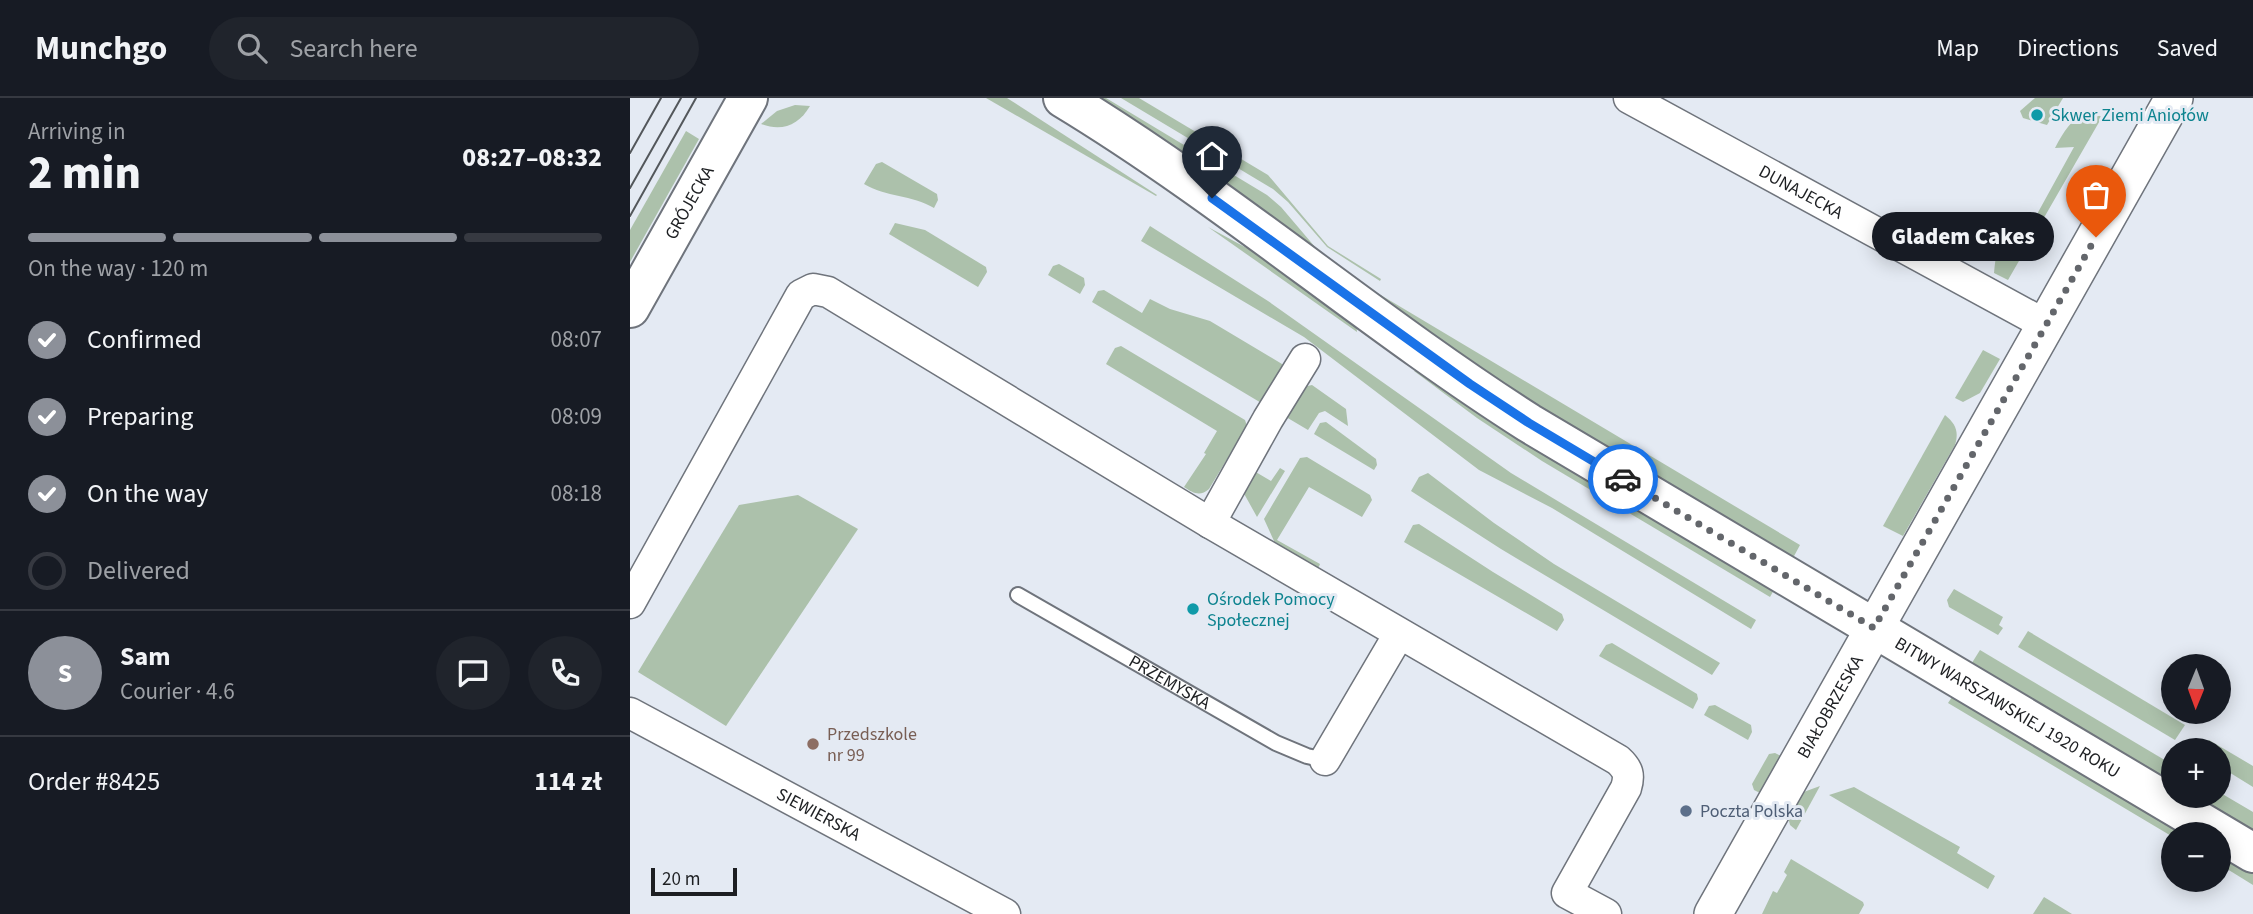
<!DOCTYPE html>
<html lang="en">
<head>
<meta charset="utf-8">
<style>
  body { margin:0; font-family:"Source Sans 3",sans-serif; background:#20242c; color:#f1f3f6; height:100vh; display:flex; flex-direction:column; font-size:26px; white-space:nowrap }
  * { box-sizing:border-box; margin:0 }
  p { font-size:23px; color:#9ea1a6 }
  .icon { flex:none; width:38px; height:38px; fill:none; stroke:currentColor; stroke-width:2; stroke-linecap:round; stroke-linejoin:round }
  .map { position:relative; flex:1; overflow:hidden }
  .sheet { display:flex; flex-direction:column; background:#171b24; width:630px }
  .sheet>* { flex:none }
  .needle { width:46px; rotate:181deg }
  .buttons { position:absolute; left:1531px; top:556px; display:grid; gap:14px }
  .buttons a { display:grid; place-items:center; width:70px; height:70px; border-radius:50%; background:#171b24; box-shadow:0 4px 18px #0003; font-size:35px }
  .scale { position:absolute; left:21px; bottom:18px; width:86px; box-sizing:border-box; padding-left:7px; border:4px solid #1d1f22; border-top:0; font-size:19px; line-height:24px; white-space:nowrap; color:#1d1f22; -webkit-text-stroke:5px #e4eaf3; paint-order:stroke }
  .pin { position:absolute; display:grid; place-items:center; width:60px; height:60px; color:#fff; margin:-72px -30px; border-radius:50% 50% 50% 0; rotate:-45deg; box-shadow:0 0 7px #0007 }
  .pin .icon { rotate:45deg }
  .courier { position:absolute; display:grid; place-items:center; width:70px; height:70px; margin:-35px; border:5px solid #1a73e8; border-radius:50%; background:#fff; color:#222; box-shadow:0 2px 9px #0007 }
  .bubble { position:absolute; height:49px; border-radius:24px; background:#171b24; box-shadow:0 4px 18px #0003; font-size:23px; font-weight:800; line-height:49px; text-align:center }
  .summary em { font-style:normal; font-weight:800 }
  .summary div { display:flex; flex-direction:column-reverse }
  .summary { display:flex; align-items:center; justify-content:space-between; height:119px; padding:0 28px }
  h1 { font-size:46px; font-weight:800; line-height:52px }
  .bar { display:grid; grid-template-columns:repeat(4,1fr); gap:10px 7px; align-content:center; height:84px; padding:0 28px }
  .bar i { height:9px; border-radius:5px; background:#363941 }
  .bar .selected { background:#8c9099 }
  .bar p { grid-column:span 4 }
  .line { display:flex; align-items:center; gap:18px; padding:0 28px; border-top:2px solid #363941 }
  .line div { flex:1 }
  .round { display:grid; place-items:center; flex:none; width:74px; height:74px; border-radius:37px; background:#20242c }
  ol { padding:0 28px; list-style:none }
  li { display:flex; align-items:center; gap:21px; height:77px }
  li p { margin-inline-start:auto }
  li .icon { padding:7px; border-radius:50%; background:#8c9099; color:#fff; stroke-width:4 }
  li:last-child { color:#9ea1a6 }
  li i { width:38px; height:38px; border:4px solid #363941; border-radius:50% }
  header { display:flex; align-items:center; gap:42px; box-sizing:border-box; height:98px; padding:0 35px; background:#171b24; border-bottom:2px solid #363941 }
  header strong { font-size:33px }
  nav { display:flex; gap:38px; margin-inline-start:auto; font-size:24px }
  .search { width:490px; height:63px; background:#20242c; display:flex; align-items:center; gap:18px; box-sizing:border-box; padding:0 24px; border-radius:38px; color:#9ea1a6; font-size:26px }
  main { display:flex; flex:1; min-height:0 }
  .map>svg:first-child { display:block }
</style>
</head>
<body>
<header>
<strong>Munchgo</strong>
<div class="search"><svg class="icon" aria-label="search" viewBox="0 0 24 24"><circle cx="10" cy="10" r="6"/><path d="M15 15l6 6"/></svg>Search here</div>
<nav><a>Map</a><a>Directions</a><a>Saved</a></nav>
</header>
<main>
<section class="sheet">
<div class="summary"><div><h1>2 min</h1><p>Arriving in</p></div><em>08:27–08:32</em></div>
<div class="bar"><i class="selected"></i><i class="selected"></i><i class="selected"></i><i></i><p>On the way · 120 m</p></div>
<ol>
<li><svg class="icon" aria-label="check" viewBox="0 0 24 24"><path d="M5 12l5 5 9-10"/></svg>Confirmed<p>08:07</p></li>
<li><svg class="icon" aria-label="check" viewBox="0 0 24 24"><path d="M5 12l5 5 9-10"/></svg>Preparing<p>08:09</p></li>
<li><svg class="icon" aria-label="check" viewBox="0 0 24 24"><path d="M5 12l5 5 9-10"/></svg>On the way<p>08:18</p></li>
<li><i></i>Delivered</li>
</ol>
<div class="line" style="height:126px"><b class="round" style="background:#8c9099;color:#fff">S</b><div><b>Sam</b><p>Courier · 4.6</p></div><a class="round"><svg class="icon" aria-label="chat" viewBox="0 0 24 24"><path d="M4 5h16v11H9l-5 4z"/></svg></a><a class="round"><svg class="icon" aria-label="phone" viewBox="0 0 24 24"><path d="M5 4h4l2 5-3 2q2 4 5 5l2-3 5 2v4C11 20 4 13 5 4z"/></svg></a></div>
<div class="line" style="height:91px"><div>Order #8425</div><b>114 zł</b></div>
</section>
<div class="map">
<svg width="1623" height="816" viewBox="0 0 1623 816">
  <rect width="100%" height="100%" fill="#e4eaf3"/>
  <!-- green -->
  <g fill="#acc1ab">
    <path d="M356,0h21l150,97 -1,1z"/>
    <path d="M465,0h11l161,97 14,12 40,47 53,37 426,254 -7,13 -284,-169z"/>
    <path d="M491,0h18l129,77 60,71 53,33 -1,2 -53,-34 -39,-45 -15,-13z"/>
    <path d="M1405,0h28l-16,27 -24,-7 -3,-7z"/>
    <path d="M165,7l15,1c-11,19 -28,26 -49,18l16,-13z"/>
    <path d="M1458,13l14,6 -94,163 -14,-7c3,-31 4,-29 32,-39l48,-87 -19,1c9,-17 16,-29 33,-37z"/>
    <path d="M56,33l13,8 -69,123v-32z"/>
    <path d="M252,64l55,32 1,6 -4,8c-22,-13 -48,-11 -70,-24l12,-20z"/>
    <path d="M265,125l30,7 61,37 1,5 -9,15 -89,-53z"/>
    <path d="M520,128l118,75 243,172 245,147 -5,9 -199,-121 -73,-38 -175,-133 -163,-96z"/>
    <path d="M578,129l46,25 102,69 1,11z"/>
    <path d="M429,166l25,14 1,7 -5,9 -32,-19 5,-9z"/>
    <path d="M474,192l38,23 8,-14 20,10 40,12 72,43 2,5 -16,38 -176,-105 6,-11z"/>
    <path d="M491,248l124,74 2,6 -38,63c-9,8 -16,4 -25,-2l22,-33 -2,-1 13,-22 -111,-67 9,-16z"/>
    <path d="M1353,252l17,9 -20,34 -17,9 -8,-4z"/>
    <path d="M792,272l353,218 -5,9 -228,-136 -65,-43 -63,-47z"/>
    <path d="M682,287l34,24 2,17 -23,-15 -6,2 -11,17 -27,-16 22,-27z"/>
    <path d="M1315,317c11,9 14,17 10,30l-52,91 -20,-10z"/>
    <path d="M696,324l50,37 1,6 -3,5 -60,-36 6,-11z"/>
    <path d="M677,359l63,38 2,5 -10,17 -53,-30 -32,53 43,24 -2,5 -45,-25 1,-3 -10,-22 36,-61z"/>
    <path d="M650,370l5,3 -28,46 -15,-27 12,-19 17,10z"/>
    <path d="M798,375l66,50 60,41 166,99 -8,12 -211,-126 -90,-58 8,-14z"/>
    <path d="M168,397l60,34 -132,197 -88,-54 101,-167z"/>
    <path d="M789,426l74,48 69,42 2,6 -7,11 -153,-89 9,-17z"/>
    <path d="M1324,491l49,28 -4,8 4,3 -5,7 -49,-28 -2,-7z"/>
    <path d="M1398,533l157,94 -10,15 -157,-93z"/>
    <path d="M982,545l85,51 1,5 -5,10 -94,-53 7,-11z"/>
    <path d="M1350,552l193,115v21l-203,-120z"/>
    <path d="M1324,596l236,141h-16l-1,2 -225,-134z"/>
    <path d="M1085,607l36,20 1,7 -4,8 -44,-25 5,-9z"/>
    <path d="M1579,642l44,26v21l-34,-21v-15h-21l2,-3 3,2z"/>
    <path d="M1145,655l8,4 -21,37 -8,-4 -2,-6 17,-30z"/>
    <path d="M1190,688l-24,44 -6,-5 -2,-8 13,-24z"/>
    <path d="M1224,689l106,60 -3,6 38,23 -7,13 -159,-94z"/>
    <path d="M1589,694l34,20v21l-62,-37h28z"/>
    <path d="M1589,754l34,20v13l-34,-21z"/>
    <path d="M1161,761l72,43 1,3 -5,9h-97l11,-23 4,2 10,-18 -3,-3z"/>
    <path d="M1414,799l28,17h-39z"/>
  </g>
  <g fill="none" stroke-linecap="round" stroke-linejoin="round">
    <!-- service casing -->
    <g stroke="#6f747c" stroke-width="18">
      <g id="service">
        <path id="s1" d="M388,497l258,148 31,13 18,4"/>
      </g>
    </g>
    <!-- minor casing -->
    <g stroke="#6f747c" stroke-width="33">
      <g id="minor">
        <path id="s2" d="M999,0l417,227"/>
        <path d="M580,425l58,-104 37,-60"/>
        <path d="M0,505l171,-308 12,-6 15,3 382,231 408,237c10,9 12,15 8,28l-59,105 39,21"/>
        <path id="s3" d="M0,615l375,201"/>
        <path d="M695,662l74,-126"/>
      </g>
    </g>
    <!-- tertiary casing -->
    <g stroke="#6f747c" stroke-width="40">
      <g id="tertiary">
        <path id="s4" d="M1083,816l461,-816"/>
      </g>
    </g>
    <!-- secondary casing -->
    <g stroke="#6f747c" stroke-width="42">
      <g id="secondary">
        <path id="s5" d="M433,0c162,98 306,223 466,325l724,430"/>
        <path id="s6" d="M0,210l118,-210"/>
      </g>
    </g>
    <!-- service -->
    <use href="#service" stroke="#fff" stroke-width="14"/>
    <!-- minor -->
    <use href="#minor" stroke="#fff" stroke-width="30"/>
    <!-- tertiary -->
    <use href="#tertiary" stroke="#fff" stroke-width="37"/>
    <!-- secondary -->
    <use href="#secondary" stroke="#fff" stroke-width="38"/>
    <!-- tram -->
    <g stroke="#53575b" stroke-width="2">
      <path d="M0,55l31,-55"/>
      <path d="M0,90l51,-90"/>
      <path d="M0,118l66,-118"/>
    </g>
  </g>
  <g fill="none" stroke-linecap="round" stroke-linejoin="round">
    <!-- done -->
    <path stroke="#63666b" stroke-width="7" stroke-dasharray="0 12.6" d="M993,381l251,149 222,-391"/>
    <!-- route -->
    <path stroke="#1a73e8" stroke-width="9" d="M582,100l258,186 59,39 94,56"/>
  </g>
  <!-- markers -->
  <g fill="#0f9aa8" stroke="#e4eaf3" stroke-width="2.5">
    <circle cx="1407" cy="17" r="7"/>
    <circle cx="563" cy="511" r="7"/>
  </g>
  <circle fill="#8d6e63" stroke="#e4eaf3" stroke-width="2.5" cx="183" cy="646" r="7"/>
  <circle fill="#5c6f8a" stroke="#e4eaf3" stroke-width="2.5" cx="1056" cy="713" r="7"/>
  <g text-anchor="middle" stroke-width="6" stroke-linejoin="round" paint-order="stroke">
    <!-- culture labels -->
    <g font-size="18" fill="#0d838f" stroke="#e4eaf3" text-anchor="start">
      <text x="1421" y="23">Skwer Ziemi Aniołów</text>
      <text x="577" y="507">Ośrodek Pomocy<tspan x="577" dy="21">Społecznej</tspan></text>
    </g>
    <!-- street labels -->
    <g font-size="18" fill="#1d1f22" stroke="#e4eaf3">
      <text dy="6" stroke="none"><textPath href="#s2" startOffset="196">DUNAJECKA</textPath></text>
      <text dy="6" stroke="none"><textPath href="#s6" startOffset="121">GRÓJECKA</textPath></text>
      <text dy="6" stroke="none"><textPath href="#s1" startOffset="175">PRZEMYSKA</textPath></text>
      <text dy="6" stroke="none"><textPath href="#s4" startOffset="238">BIAŁOBRZESKA</textPath></text>
      <text dy="6" stroke="none"><textPath href="#s5" startOffset="1125">BITWY WARSZAWSKIEJ 1920 ROKU</textPath></text>
      <text dy="6" stroke="none"><textPath href="#s3" startOffset="214">SIEWIERSKA</textPath></text>
    </g>
    <!-- education labels -->
    <g font-size="18" fill="#785e54" stroke="#e4eaf3" text-anchor="start">
      <text x="197" y="642">Przedszkole<tspan x="197" dy="21">nr 99</tspan></text>
    </g>
    <!-- service labels -->
    <g font-size="18" fill="#4e5e75" stroke="#e4eaf3" text-anchor="start">
      <text x="1070" y="719">Poczta Polska</text>
    </g>
  </g>
</svg>
<div class="buttons">
<a><svg class="needle" viewBox="-14 -14 28 28"><path d="M0-13l5 13h-10z" fill="#e53935"/><path d="M0 13l5-13h-10z" fill="#9ea1a6"/></svg></a>
<a>+</a>
<a>−</a>
</div>
<div class="scale">20 m</div>
<div class="pin" style="left:1466px;top:139px;background:#ea580c"><svg class="icon" aria-label="bag" viewBox="0 0 24 24"><path d="M5 8h14l-1 12H6zM9 8a3 3 0 0 1 6 0"/></svg></div>
<div class="pin" style="left:582px;top:100px;background:#1f2937"><svg class="icon" aria-label="home" viewBox="0 0 24 24"><path d="M3 11l9-7 9 7M6 9v11h12V9"/></svg></div>
<div class="courier" style="left:993px;top:381px"><svg class="icon" aria-label="car" viewBox="0 0 24 24"><path d="M5 17H2v-5l4-1 3-4h7l3 4 3 1v5h-3M9 17h6M6 11h13"/><circle cx="7" cy="17" r="2"/><circle cx="17" cy="17" r="2"/></svg></div>
<div class="bubble" style="left:1242px;top:114px;width:182px">Gladem Cakes</div>
</div>
</main>
</body>
</html>
